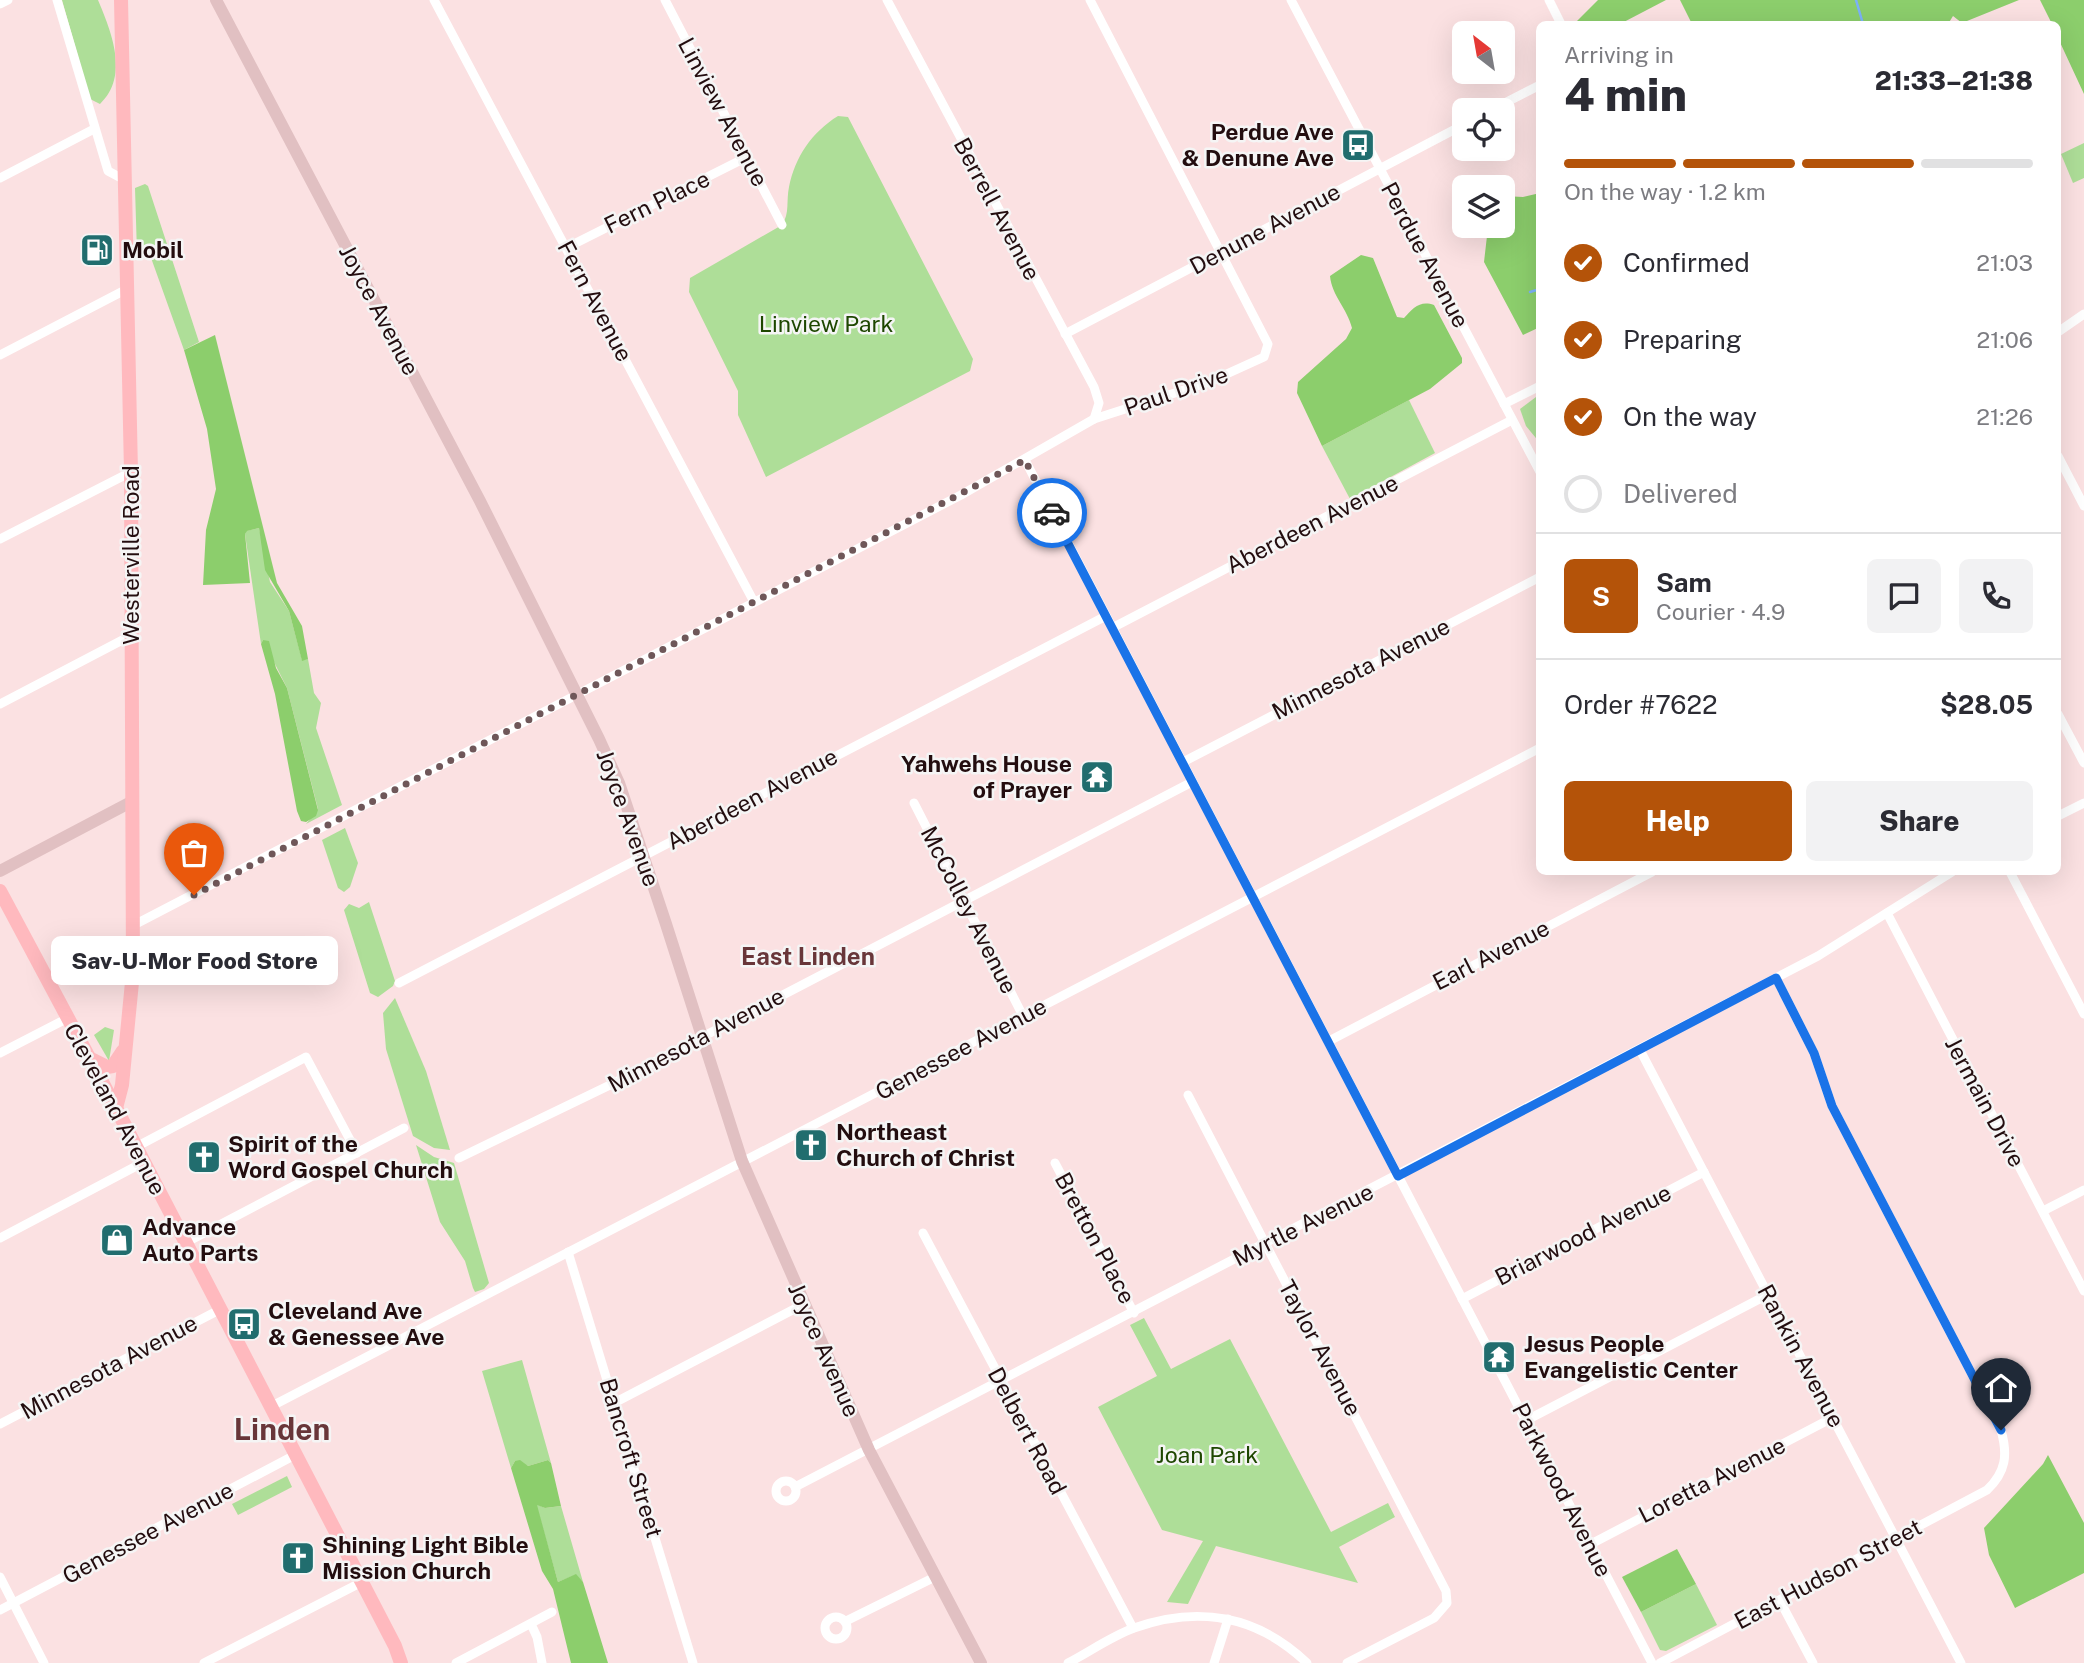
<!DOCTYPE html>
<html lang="en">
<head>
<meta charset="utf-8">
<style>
  body { margin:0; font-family:"Public Sans",sans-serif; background:#f2f2f3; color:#2b2b33; height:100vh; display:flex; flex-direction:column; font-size:26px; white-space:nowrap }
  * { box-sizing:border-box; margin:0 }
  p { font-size:23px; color:#7c7c81 }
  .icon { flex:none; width:38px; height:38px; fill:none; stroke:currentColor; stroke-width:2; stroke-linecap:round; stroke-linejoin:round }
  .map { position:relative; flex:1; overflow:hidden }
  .panel { position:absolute; left:1536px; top:21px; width:525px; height:854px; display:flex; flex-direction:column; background:#fff; border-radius:10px; box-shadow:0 7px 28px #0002 }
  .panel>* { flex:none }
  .needle { width:46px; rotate:329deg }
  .tools { position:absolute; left:1452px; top:21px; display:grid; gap:14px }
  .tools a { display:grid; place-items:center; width:63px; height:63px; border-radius:10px; background:#fff; box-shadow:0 7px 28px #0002; font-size:35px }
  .pin { position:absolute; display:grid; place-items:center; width:60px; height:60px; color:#fff; margin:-72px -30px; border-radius:50% 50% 50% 0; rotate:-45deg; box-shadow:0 0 7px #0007 }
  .pin .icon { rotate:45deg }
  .courier { position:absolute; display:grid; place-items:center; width:70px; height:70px; margin:-35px; border:5px solid #1a73e8; border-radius:50%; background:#fff; color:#222; box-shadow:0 2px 9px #0007 }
  .bubble { position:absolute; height:49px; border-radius:10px; background:#fff; box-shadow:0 7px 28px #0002; font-size:23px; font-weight:800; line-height:49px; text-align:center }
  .summary em { font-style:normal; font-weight:800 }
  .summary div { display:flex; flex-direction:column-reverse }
  .summary { display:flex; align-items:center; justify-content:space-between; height:119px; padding:0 28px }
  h1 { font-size:46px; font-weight:800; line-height:52px }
  .bar { display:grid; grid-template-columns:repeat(4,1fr); gap:10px 7px; align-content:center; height:84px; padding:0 28px }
  .bar i { height:9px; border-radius:5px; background:#e1e1e2 }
  .bar .on { background:#b45309 }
  .bar p { grid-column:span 4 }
  .line { display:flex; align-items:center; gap:18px; padding:0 28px; border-top:2px solid #e1e1e2 }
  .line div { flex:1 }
  .round { display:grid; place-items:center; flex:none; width:74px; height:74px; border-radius:10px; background:#f2f2f3 }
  ol { padding:0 28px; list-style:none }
  li { display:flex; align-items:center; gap:21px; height:77px }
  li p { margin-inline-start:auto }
  li .icon { padding:7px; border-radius:50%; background:#b45309; color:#fff; stroke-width:4 }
  li:last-child { color:#7c7c81 }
  li i { width:38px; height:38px; border:4px solid #e1e1e2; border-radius:50% }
  .button { display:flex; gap:14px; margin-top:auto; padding:14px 28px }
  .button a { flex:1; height:80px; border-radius:10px; background:#b45309; color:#fff; font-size:28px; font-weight:800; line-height:80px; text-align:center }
  .button a+a { background:#f2f2f3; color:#2b2b33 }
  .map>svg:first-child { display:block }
</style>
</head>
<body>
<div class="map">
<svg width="2084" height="1663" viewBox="0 0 2084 1663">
  <rect width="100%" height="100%" fill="#fbe1e2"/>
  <!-- green -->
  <g fill="#aede98">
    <path d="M62,0h36c13,31 32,76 2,104l-10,-5z"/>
    <path d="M838,116l10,1 125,242 -3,12 -204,106 -28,-62v-24l-49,-99 1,-14 92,-53c8,-12 4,-24 7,-38 6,-30 23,-55 49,-71z"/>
    <path d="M2084,143v35l-11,5 -12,-29z"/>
    <path d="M145,184l3,2 51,156 -15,8 -34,-95 -13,-2 -2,-65z"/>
    <path d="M1540,394v49l-14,-17 -6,-17z"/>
    <path d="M1409,400l26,53 -85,46 -28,-53z"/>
    <path d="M259,528l11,54 19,29 13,49 6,-1 6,34 7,10 -5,25 26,77 -36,19 12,-15 -31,-121 -24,-48 -2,4 -16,-110 1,-3z"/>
    <path d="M345,828l13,35 -8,24 -6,5 -6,-4 -16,-48z"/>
    <path d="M369,902l26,79 -2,5 -15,11 -8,-4 -26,-83 5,-6 10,4z"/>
    <path d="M395,998l31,73 24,79 -16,-2 -21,-12 -27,-87 -3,-36z"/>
    <path d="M105,1027l9,3 -5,31 -15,-26z"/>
    <path d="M416,1145l18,12 20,6 35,120 -5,6 -9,3 -2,-4 -8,-27 -25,-39z"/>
    <path d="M1144,1318l27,51 59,-30 101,193 57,-29 7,14 -56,30 19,36 -142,-37 -28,58 -21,-2 36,-61 -41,-11 -64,-123 59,-31 -27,-51z"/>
    <path d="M522,1360l29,103 -3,-3 -20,6 -13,-5 -4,7 -29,-97z"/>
    <path d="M287,1476l5,11 -54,28 -6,-11z"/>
    <path d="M536,1504l9,4 16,-2 22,76 -8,-7 -17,7z"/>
    <path d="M1696,1584l21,41 -51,26 -6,-1 -19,-38z"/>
  </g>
  <!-- forest -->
  <g fill="#8cce6c">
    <path d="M1598,0h68l-46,24h-46z"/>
    <path d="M1680,0h339l-57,23 -9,-7 -5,8h-256z"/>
    <path d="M2040,0h44v94l-26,-56v-14h-6z"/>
    <path d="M1540,193v134l-17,8 -39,-73 3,-26 -4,-10h20v-30l20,1z"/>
    <path d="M1361,255l12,3 24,59 7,1c9,-10 16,-18 30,-13l28,53v5l-32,26 -108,57 -25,-53 1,-11 48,-43 6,-11c-5,-20 -20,-32 -22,-52z"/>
    <path d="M215,335l62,248 25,43 6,33 -6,2 -13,-50 -24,-41 -6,-42 -12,3 -2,3 5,49 -47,2 3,-55 10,-41 -9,-60 -23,-79z"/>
    <path d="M263,640l6,1 7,27 11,20 31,122 -2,6 -10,6 -5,-1 -4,-10 -22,-117 -14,-50z"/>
    <path d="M2048,1455l36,68v50l-69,35 -26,-53 -5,-27 59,-64z"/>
    <path d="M520,1460l8,6 20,-6 3,3 10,43 -16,2 -8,-3 21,77 18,-8 7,8 25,81h-37l-18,-74 -11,-18 -31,-103 4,-7z"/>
    <path d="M1677,1549l19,35 -55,28 -19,-35z"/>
  </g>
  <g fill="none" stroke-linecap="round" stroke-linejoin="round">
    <!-- stream -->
    <g stroke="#7cb1f9" stroke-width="2.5">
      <path d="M1856,0l7,24"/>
      <path d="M1530,292l10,-3"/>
    </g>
    <!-- street -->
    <g stroke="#fff" stroke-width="9">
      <path d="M57,0l51,171 15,8"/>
      <path d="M434,0l320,602"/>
      <path d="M665,0l117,225"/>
      <path d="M887,0l207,387 5,16 -5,16"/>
      <path d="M1291,0l249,472"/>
      <path d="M1549,0l12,24"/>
      <path d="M0,4l8,-4"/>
      <path d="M1491,110l49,-25"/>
      <path d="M0,178l94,-49"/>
      <path d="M566,248l181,-91"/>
      <path d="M2058,332l26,-18"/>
      <path d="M1065,334l400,-210"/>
      <path d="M0,355l127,-66"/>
      <path d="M1504,404l36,-18"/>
      <path d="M2058,456l26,50"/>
      <path d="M1025,460l627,1203"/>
      <path d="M0,539l131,-67"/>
      <path d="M1112,628l400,-208"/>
      <path d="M0,704l132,-69"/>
      <path d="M2058,714l26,49"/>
      <path d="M1183,762l357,-185"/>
      <path d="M914,803l109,213"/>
      <path d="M2058,816l26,-13"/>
      <path d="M2010,872l74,142"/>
      <path d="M1887,913l197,378"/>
      <path d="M132,926l829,-431 133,-76 115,-37 55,-25 4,-13 -178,-344"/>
      <path d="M399,983l707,-367"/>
      <path d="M1329,1041l323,-169"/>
      <path d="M1640,1050l321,613"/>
      <path d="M0,1053l68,-35"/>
      <path d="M1188,1095l258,496 1,12 -13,15 -87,45"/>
      <path d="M136,1147l170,-90 51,96"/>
      <path d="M459,1158l151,-73 582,-303"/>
      <path d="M1055,1163l79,150"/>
      <path d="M2043,1211l41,-21"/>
      <path d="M923,1233l210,395"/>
      <path d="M0,1238l144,-76"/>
      <path d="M185,1243l219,-115"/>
      <path d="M568,1252l125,411"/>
      <path d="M1462,1299l242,-127"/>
      <path d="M614,1403l190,-99"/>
      <path d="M270,1407l1270,-659"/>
      <path d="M1527,1420l242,-126"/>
      <path d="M0,1424l219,-114"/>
      <circle cx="786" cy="1491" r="10"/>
      <path d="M795,1487l1023,-531 134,-84"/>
      <path d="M1591,1544l243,-127"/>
      <path d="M0,1577l44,86"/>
      <path d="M1780,1601l33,62"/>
      <path d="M0,1610l295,-155"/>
      <circle cx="836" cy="1628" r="11"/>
      <path d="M846,1621l89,-44"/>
      <path d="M531,1624l6,13 5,26"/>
      <path d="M204,1663l158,-81"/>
      <path d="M456,1663l96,-51"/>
      <path d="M1068,1663c21,-11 44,-27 66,-35 65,-23 124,-12 173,35"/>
      <path d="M1214,1663l14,-44"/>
      <path d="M1660,1663l327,-173c19,-18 21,-35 14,-60l-169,-324 -18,-53 -38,-75"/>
    </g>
    <!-- secondary -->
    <g stroke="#e1c0c2" stroke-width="12">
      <path d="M216,0l264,501 119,238 20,44 47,141 76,237 127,289 112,213"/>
      <path d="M0,871l131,-69"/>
    </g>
    <!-- primary -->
    <g stroke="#ffb9be" stroke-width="14">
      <path d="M0,891l116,217 279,538 6,17"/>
      <path d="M89,1058l18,9 6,-1 10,-15"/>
      <path d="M116,1108l6,-23 11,-113 -2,-500 -10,-472"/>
    </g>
  </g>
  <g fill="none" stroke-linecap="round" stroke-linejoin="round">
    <!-- done -->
    <path stroke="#6f5759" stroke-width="7" stroke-dasharray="0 12.6" d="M194,895l831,-435 27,53"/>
    <!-- route -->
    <path stroke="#1a73e8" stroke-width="9" d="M1052,513l346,663 378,-198 38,75 18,53 169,324"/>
  </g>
  <!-- icons -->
  <defs>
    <g id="bus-square" transform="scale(1.75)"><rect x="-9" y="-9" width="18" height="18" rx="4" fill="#216d6e" stroke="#f5f5f5"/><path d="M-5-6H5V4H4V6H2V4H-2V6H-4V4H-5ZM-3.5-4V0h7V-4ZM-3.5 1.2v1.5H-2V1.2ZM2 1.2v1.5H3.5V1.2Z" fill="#fff"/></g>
    <g id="fuel-square" transform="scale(1.75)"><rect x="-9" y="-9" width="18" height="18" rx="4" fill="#216d6e" stroke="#f5f5f5"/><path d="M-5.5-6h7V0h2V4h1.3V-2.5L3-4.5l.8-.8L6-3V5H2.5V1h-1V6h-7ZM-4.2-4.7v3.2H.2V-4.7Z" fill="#fff"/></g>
    <g id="temple-square" transform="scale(1.75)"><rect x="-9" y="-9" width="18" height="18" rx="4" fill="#216d6e" stroke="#f5f5f5"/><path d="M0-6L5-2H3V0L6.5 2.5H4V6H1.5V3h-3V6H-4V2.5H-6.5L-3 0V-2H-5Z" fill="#fff"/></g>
    <g id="church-square" transform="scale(1.75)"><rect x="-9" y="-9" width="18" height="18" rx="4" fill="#216d6e" stroke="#f5f5f5"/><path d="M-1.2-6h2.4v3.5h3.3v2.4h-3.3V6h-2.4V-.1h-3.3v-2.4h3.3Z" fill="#fff"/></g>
    <g id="shop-square" transform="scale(1.75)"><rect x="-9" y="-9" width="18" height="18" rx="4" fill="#216d6e" stroke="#f5f5f5"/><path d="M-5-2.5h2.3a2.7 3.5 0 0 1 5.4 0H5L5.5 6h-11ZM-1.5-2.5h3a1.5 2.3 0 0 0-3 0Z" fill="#fff"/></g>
  </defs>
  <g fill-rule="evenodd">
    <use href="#bus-square" x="1358" y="145"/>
    <use href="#fuel-square" x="97" y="250"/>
    <use href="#temple-square" x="1097" y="777"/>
    <use href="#church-square" x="811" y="1145"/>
    <use href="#church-square" x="204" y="1157"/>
    <use href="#shop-square" x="117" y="1240"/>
    <use href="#bus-square" x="244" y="1324"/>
    <use href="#temple-square" x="1499" y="1357"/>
    <use href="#church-square" x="298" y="1558"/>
  </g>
  <g text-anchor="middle" stroke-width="5" stroke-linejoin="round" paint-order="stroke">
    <!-- street labels -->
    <g font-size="23" fill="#230d0f" stroke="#f5f5f5">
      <text transform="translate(723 112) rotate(62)" y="8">Linview Avenue</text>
      <text transform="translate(657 202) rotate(-26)" y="8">Fern Place</text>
      <text transform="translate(997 209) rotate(62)" y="8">Berrell Avenue</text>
      <text transform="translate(1265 229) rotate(-28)" y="8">Denune Avenue</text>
      <text transform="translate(1425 255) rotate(62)" y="8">Perdue Avenue</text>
      <text transform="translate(595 301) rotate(62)" y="8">Fern Avenue</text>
      <text transform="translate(379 310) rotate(62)" y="8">Joyce Avenue</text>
      <text transform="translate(1176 391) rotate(-19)" y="8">Paul Drive</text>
      <text transform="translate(1312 524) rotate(-27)" y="8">Aberdeen Avenue</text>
      <text transform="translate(131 555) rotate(-90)" y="8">Westerville Road</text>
      <text transform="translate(1361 669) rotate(-27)" y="8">Minnesota Avenue</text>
      <text transform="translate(752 799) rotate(-28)" y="8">Aberdeen Avenue</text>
      <text transform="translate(628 818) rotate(70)" y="8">Joyce Avenue</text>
      <text transform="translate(969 910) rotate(63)" y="8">McColley Avenue</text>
      <text transform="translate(1491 955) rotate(-27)" y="8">Earl Avenue</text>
      <text transform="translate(696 1040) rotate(-28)" y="8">Minnesota Avenue</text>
      <text transform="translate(961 1049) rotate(-28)" y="8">Genessee Avenue</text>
      <text transform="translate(1985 1102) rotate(62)" y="8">Jermain Drive</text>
      <text transform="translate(115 1109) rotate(62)" y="8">Cleveland Avenue</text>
      <text transform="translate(1303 1225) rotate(-27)" y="8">Myrtle Avenue</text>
      <text transform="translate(1583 1235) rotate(-27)" y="8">Briarwood Avenue</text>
      <text transform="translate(1095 1238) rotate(62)" y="8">Bretton Place</text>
      <text transform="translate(1320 1348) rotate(62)" y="8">Taylor Avenue</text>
      <text transform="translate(824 1350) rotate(66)" y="8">Joyce Avenue</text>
      <text transform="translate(1801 1356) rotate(62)" y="8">Rankin Avenue</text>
      <text transform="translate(109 1367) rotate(-28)" y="8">Minnesota Avenue</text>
      <text transform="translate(1027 1431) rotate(62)" y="8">Delbert Road</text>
      <text transform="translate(631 1458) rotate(73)" y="8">Bancroft Street</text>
      <text transform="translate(1712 1480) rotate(-27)" y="8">Loretta Avenue</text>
      <text transform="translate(1562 1490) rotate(63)" y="8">Parkwood Avenue</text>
      <text transform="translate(148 1533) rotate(-28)" y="8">Genessee Avenue</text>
      <text transform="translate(1828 1574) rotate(-28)" y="8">East Hudson Street</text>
    </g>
    <!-- poi labels -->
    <g font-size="23" font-weight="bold" fill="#230d0f" stroke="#f5f5f5" text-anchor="start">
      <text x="1334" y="140" text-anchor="end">Perdue Ave<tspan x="1334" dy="26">&amp; Denune Ave</tspan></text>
      <text x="122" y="258">Mobil</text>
      <text x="1072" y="772" text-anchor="end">Yahwehs House<tspan x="1072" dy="26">of Prayer</tspan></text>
      <text x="836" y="1140">Northeast<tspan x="836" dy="26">Church of Christ</tspan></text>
      <text x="228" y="1152">Spirit of the<tspan x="228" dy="26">Word Gospel Church</tspan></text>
      <text x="142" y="1235">Advance<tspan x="142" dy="26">Auto Parts</tspan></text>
      <text x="268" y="1319">Cleveland Ave<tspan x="268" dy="26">&amp; Genessee Ave</tspan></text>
      <text x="1524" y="1352">Jesus People<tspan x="1524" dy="26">Evangelistic Center</tspan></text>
      <text x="322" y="1553">Shining Light Bible<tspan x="322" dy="26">Mission Church</tspan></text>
    </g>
    <!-- park labels -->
    <g font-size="23" fill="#1e4700" stroke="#f5f5f5">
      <text x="826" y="332">Linview Park</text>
      <text x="1207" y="1463">Joan Park</text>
    </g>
    <!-- neighbourhood labels -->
    <g font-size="24" font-weight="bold" fill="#683639" stroke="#f5f5f5">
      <text x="808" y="965">East Linden</text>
    </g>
    <!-- district labels -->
    <g font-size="30" font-weight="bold" fill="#683639" stroke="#f5f5f5">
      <text x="282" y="1440">Linden</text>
    </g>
  </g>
</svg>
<div class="tools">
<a><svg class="needle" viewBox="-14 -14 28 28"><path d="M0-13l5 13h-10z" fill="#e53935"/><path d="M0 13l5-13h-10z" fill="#7c7c81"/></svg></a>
<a><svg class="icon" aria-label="locate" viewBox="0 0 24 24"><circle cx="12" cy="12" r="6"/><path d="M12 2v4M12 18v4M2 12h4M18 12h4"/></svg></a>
<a><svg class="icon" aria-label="layers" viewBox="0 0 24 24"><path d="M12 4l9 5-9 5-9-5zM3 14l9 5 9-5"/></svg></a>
</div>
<div class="pin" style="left:194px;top:895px;background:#ea580c"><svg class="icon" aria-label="bag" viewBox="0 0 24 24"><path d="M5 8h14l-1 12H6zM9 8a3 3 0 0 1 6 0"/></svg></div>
<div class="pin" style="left:2001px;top:1430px;background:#1f2937"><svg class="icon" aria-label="home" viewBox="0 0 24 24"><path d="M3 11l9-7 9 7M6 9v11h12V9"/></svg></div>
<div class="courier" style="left:1052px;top:513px"><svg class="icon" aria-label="car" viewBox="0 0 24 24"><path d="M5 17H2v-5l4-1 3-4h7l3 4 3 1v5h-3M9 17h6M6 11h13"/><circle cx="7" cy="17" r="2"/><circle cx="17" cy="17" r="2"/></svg></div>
<div class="bubble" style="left:51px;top:936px;width:287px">Sav-U-Mor Food Store</div>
<section class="panel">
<div class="summary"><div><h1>4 min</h1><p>Arriving in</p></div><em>21:33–21:38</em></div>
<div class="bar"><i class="on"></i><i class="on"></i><i class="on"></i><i></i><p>On the way · 1.2 km</p></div>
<ol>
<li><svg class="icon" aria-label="check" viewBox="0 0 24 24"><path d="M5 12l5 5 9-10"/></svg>Confirmed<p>21:03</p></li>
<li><svg class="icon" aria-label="check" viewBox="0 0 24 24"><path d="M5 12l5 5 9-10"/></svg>Preparing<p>21:06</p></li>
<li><svg class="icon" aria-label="check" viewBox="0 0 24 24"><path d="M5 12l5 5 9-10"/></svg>On the way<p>21:26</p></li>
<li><i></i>Delivered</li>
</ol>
<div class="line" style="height:126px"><b class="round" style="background:#b45309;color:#fff">S</b><div><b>Sam</b><p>Courier · 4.9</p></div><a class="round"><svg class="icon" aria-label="chat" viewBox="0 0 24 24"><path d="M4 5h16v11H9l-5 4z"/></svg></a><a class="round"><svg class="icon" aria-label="phone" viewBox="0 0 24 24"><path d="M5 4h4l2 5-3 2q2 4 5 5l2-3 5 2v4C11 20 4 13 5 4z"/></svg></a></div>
<div class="line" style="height:91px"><div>Order #7622</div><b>$28.05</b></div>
<div class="button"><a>Help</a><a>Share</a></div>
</section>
</div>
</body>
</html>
